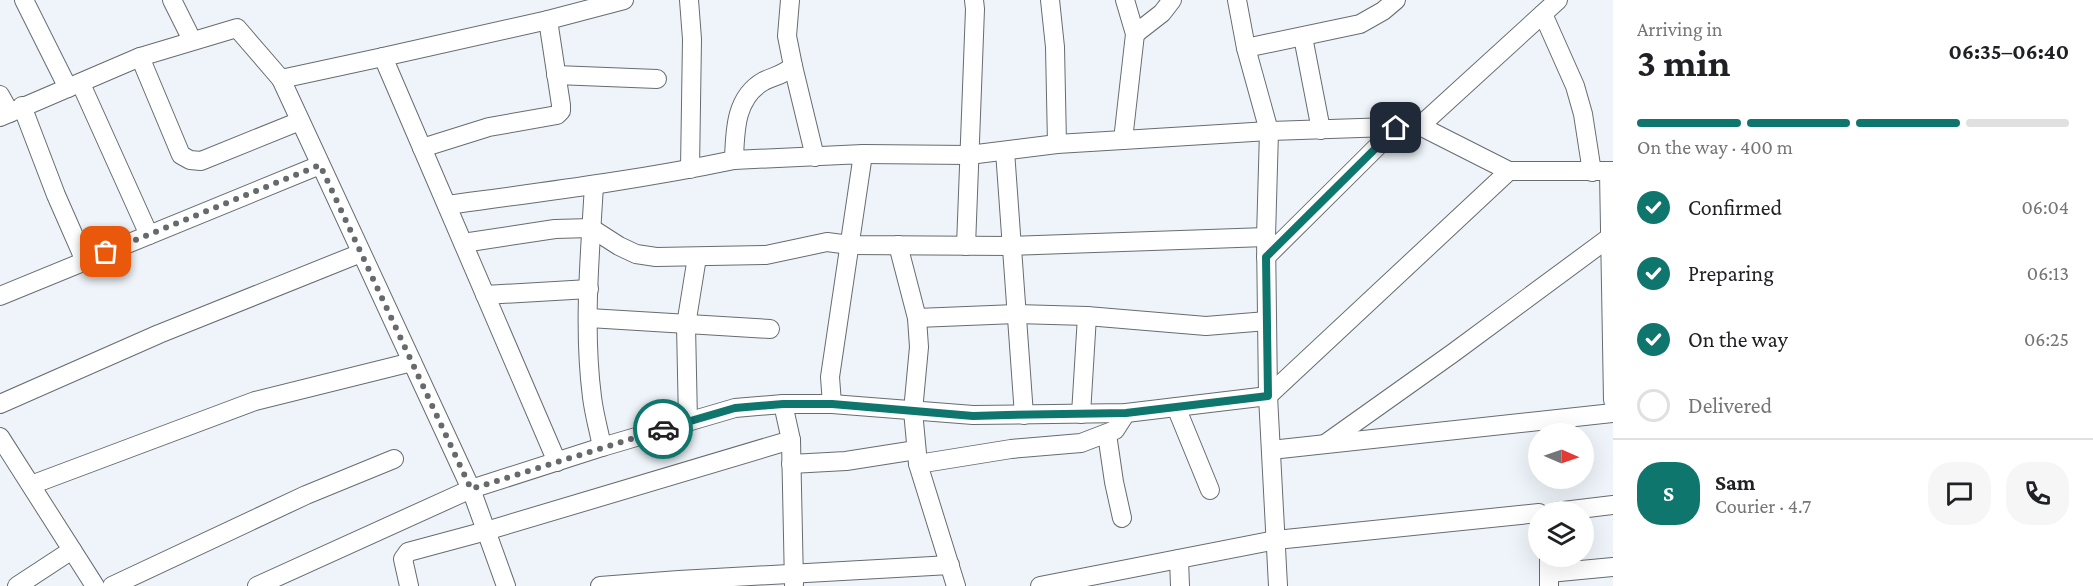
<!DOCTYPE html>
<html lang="en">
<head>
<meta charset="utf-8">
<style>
  body { margin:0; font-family:"Crimson Pro",serif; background:#f6f6f6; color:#202124; height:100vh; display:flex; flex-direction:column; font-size:22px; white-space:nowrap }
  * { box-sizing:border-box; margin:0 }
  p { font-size:20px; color:#757577 }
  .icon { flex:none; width:33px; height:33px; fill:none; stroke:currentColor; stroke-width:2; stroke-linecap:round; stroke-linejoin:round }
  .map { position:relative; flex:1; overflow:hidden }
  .details { display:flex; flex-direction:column; background:#fff; width:480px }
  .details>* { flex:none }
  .needle { width:39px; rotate:92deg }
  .buttons { position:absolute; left:1528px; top:423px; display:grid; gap:12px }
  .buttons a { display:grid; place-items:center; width:66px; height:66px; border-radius:50%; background:#fff; box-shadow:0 6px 24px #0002; font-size:30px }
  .pin { position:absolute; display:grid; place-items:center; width:51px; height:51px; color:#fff; margin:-26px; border-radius:12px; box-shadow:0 3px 9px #0006 }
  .courier { position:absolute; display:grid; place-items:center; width:60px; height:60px; margin:-30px; border:4px solid #0f766e; border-radius:50%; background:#fff; color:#222; box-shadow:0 2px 8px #0007 }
  .summary em { font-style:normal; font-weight:700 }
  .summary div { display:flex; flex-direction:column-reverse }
  .summary { display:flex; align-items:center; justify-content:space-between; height:102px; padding:0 24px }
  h1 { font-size:39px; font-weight:700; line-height:45px }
  .bar { display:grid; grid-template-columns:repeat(4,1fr); gap:9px 6px; align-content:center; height:72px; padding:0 24px }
  .bar i { height:8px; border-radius:4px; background:#e0e0e0 }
  .bar .current { background:#0f766e }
  .bar p { grid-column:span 4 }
  .line { display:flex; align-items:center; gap:15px; padding:0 24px; border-top:2px solid #e0e0e0 }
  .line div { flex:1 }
  .round { display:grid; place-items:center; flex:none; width:63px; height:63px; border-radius:24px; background:#f6f6f6 }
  ol { padding:0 24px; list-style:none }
  li { display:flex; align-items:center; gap:18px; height:66px }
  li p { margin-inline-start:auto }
  li .icon { padding:6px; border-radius:50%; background:#0f766e; color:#fff; stroke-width:4 }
  li:last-child { color:#757577 }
  li i { width:33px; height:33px; border:3px solid #e0e0e0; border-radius:50% }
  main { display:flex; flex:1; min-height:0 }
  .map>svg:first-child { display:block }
</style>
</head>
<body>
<main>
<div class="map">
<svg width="1613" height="586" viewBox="0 0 1613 586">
  <rect width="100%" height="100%" fill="#eef4f9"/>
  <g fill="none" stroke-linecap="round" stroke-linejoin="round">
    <!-- street casing -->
    <g stroke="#676c70" stroke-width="20">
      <g id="street">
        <path d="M24,0l44,88"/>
        <path d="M172,0l20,40"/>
        <path d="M689,0l3,39 -2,130"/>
        <path d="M790,0l-3,36 6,30c-11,10 -17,9 -29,15 -29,16 -29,50 -30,79l129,-6 -33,223 2,27"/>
        <path d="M1050,0l5,47 2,97"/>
        <path d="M1237,0l9,48 23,83 -3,106 2,159 10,190"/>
        <path d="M1543,14l32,72 8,28 9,58"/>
        <path d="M1135,34l27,-21 10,-13"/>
        <path d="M1303,37l18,93"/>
        <path d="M1246,48l114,-24 23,-13 13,-11"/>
        <path d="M140,57l41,98 9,5 11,1 99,-40"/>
        <path d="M383,57l-102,22 190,410 35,97"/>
        <path d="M793,66l22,91"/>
        <path d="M556,75l101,4"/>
        <path d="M81,84l68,151"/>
        <path d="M0,95l10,18"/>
        <path d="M22,106l34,89 29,66"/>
        <path d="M0,117l140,-60 97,-29 44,51"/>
        <path d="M1420,126l89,45h104"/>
        <path d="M1123,140l12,-106 -10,-34"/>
        <path d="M422,148l67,-21 68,-12 4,-4v-6l-13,-85"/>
        <path d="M1005,151l19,264"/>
        <path d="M863,154l106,1 88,-11 66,-4 146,-9 151,-5 138,-126"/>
        <path d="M1609,172l4,228"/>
        <path d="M594,185c-4,70 -11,142 -2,212 2,17 7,34 10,50"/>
        <path d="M447,205c96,-13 192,-25 287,-45"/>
        <path d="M463,243l92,-14 36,-1 28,18 17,8 20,3 110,-2 61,-13 23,3 161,1 255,-9"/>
        <path d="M898,245l19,73 2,29 -6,64 5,53 38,122"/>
        <path d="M966,246l9,-237 -1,-9"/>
        <path d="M1266,257l130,-129"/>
        <path d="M485,295l104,-6"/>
        <path d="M0,296l320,-131"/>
        <path d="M589,318l181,11"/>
        <path d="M917,318l99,-4 71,2 119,10 61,-5"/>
        <path d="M0,404l159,-70 202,-81"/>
        <path d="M783,404l8,36 3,144"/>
        <path d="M1176,407l34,83"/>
        <path d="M1081,414l6,-98"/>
        <path d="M688,422l-2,-97 11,-68"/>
        <path d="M1107,434l7,48 8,36"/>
        <path d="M0,437l95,149"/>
        <path d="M1325,444l128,-91 157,-116"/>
        <path d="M1271,450l342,-37"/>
        <path d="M557,462l-174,-405 165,-37 76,-20"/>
        <path d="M791,464l55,-3 70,-11"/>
        <path d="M918,464l93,-15 70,-6 34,-13 11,-17"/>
        <path d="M31,485l224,-84 157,-39"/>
        <path d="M1555,512l58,-7"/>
        <path d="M1549,556v30"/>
        <path d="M1179,559l1,27"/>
        <path d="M1549,573l64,-6"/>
        <path d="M17,586l55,-36"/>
        <path d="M112,586l194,-91 88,-36"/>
        <path d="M257,586l214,-97 131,-42 133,-39 48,-4h49l141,11 153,-2 142,-17 241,-225"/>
        <path d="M409,586l-6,-27 5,-7 78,-21 305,-91"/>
        <path d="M600,586l79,-6 271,-15"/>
        <path d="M1040,586l236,-46 263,-27"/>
      </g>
    </g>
    <!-- street -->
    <use href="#street" stroke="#fff" stroke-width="18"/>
  </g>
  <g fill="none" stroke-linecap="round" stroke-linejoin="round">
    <!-- done -->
    <path stroke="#666a6c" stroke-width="6" stroke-dasharray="0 10.8" d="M106,252l214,-87 151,324 192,-60"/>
    <!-- route -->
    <path stroke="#0f766e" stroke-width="8" d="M663,429l72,-21 48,-4h49l141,12 34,-1 119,-2 142,-17 -2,-139 130,-129"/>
  </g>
</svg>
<div class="buttons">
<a><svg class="needle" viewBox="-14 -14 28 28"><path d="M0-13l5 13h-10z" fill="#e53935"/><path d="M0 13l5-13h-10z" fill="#757577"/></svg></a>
<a><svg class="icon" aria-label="layers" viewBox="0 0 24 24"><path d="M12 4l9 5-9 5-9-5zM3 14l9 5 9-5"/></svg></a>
</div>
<div class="pin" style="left:106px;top:252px;background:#ea580c"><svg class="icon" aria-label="bag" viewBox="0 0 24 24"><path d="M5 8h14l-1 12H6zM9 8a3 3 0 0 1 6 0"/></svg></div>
<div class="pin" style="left:1396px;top:128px;background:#1f2937"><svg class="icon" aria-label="home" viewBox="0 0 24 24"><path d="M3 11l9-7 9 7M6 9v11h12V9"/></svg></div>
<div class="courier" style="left:663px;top:429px"><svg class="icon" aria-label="car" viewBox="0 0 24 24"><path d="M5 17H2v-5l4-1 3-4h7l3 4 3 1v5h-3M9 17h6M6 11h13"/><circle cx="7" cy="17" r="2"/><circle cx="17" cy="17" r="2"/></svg></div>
</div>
<section class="details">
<div class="summary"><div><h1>3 min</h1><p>Arriving in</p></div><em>06:35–06:40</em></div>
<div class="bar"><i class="current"></i><i class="current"></i><i class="current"></i><i></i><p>On the way · 400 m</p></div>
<ol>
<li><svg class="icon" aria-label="check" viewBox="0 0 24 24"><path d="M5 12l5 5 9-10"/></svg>Confirmed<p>06:04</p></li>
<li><svg class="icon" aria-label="check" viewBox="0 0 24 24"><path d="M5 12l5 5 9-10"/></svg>Preparing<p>06:13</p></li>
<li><svg class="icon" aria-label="check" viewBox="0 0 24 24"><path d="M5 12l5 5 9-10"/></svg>On the way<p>06:25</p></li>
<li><i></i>Delivered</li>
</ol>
<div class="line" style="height:108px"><b class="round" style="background:#0f766e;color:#fff">S</b><div><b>Sam</b><p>Courier · 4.7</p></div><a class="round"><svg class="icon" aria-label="chat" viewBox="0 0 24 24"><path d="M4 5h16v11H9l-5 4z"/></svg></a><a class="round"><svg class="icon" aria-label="phone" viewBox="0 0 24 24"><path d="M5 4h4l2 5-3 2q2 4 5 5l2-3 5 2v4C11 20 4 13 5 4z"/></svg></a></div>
</section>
</main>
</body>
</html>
